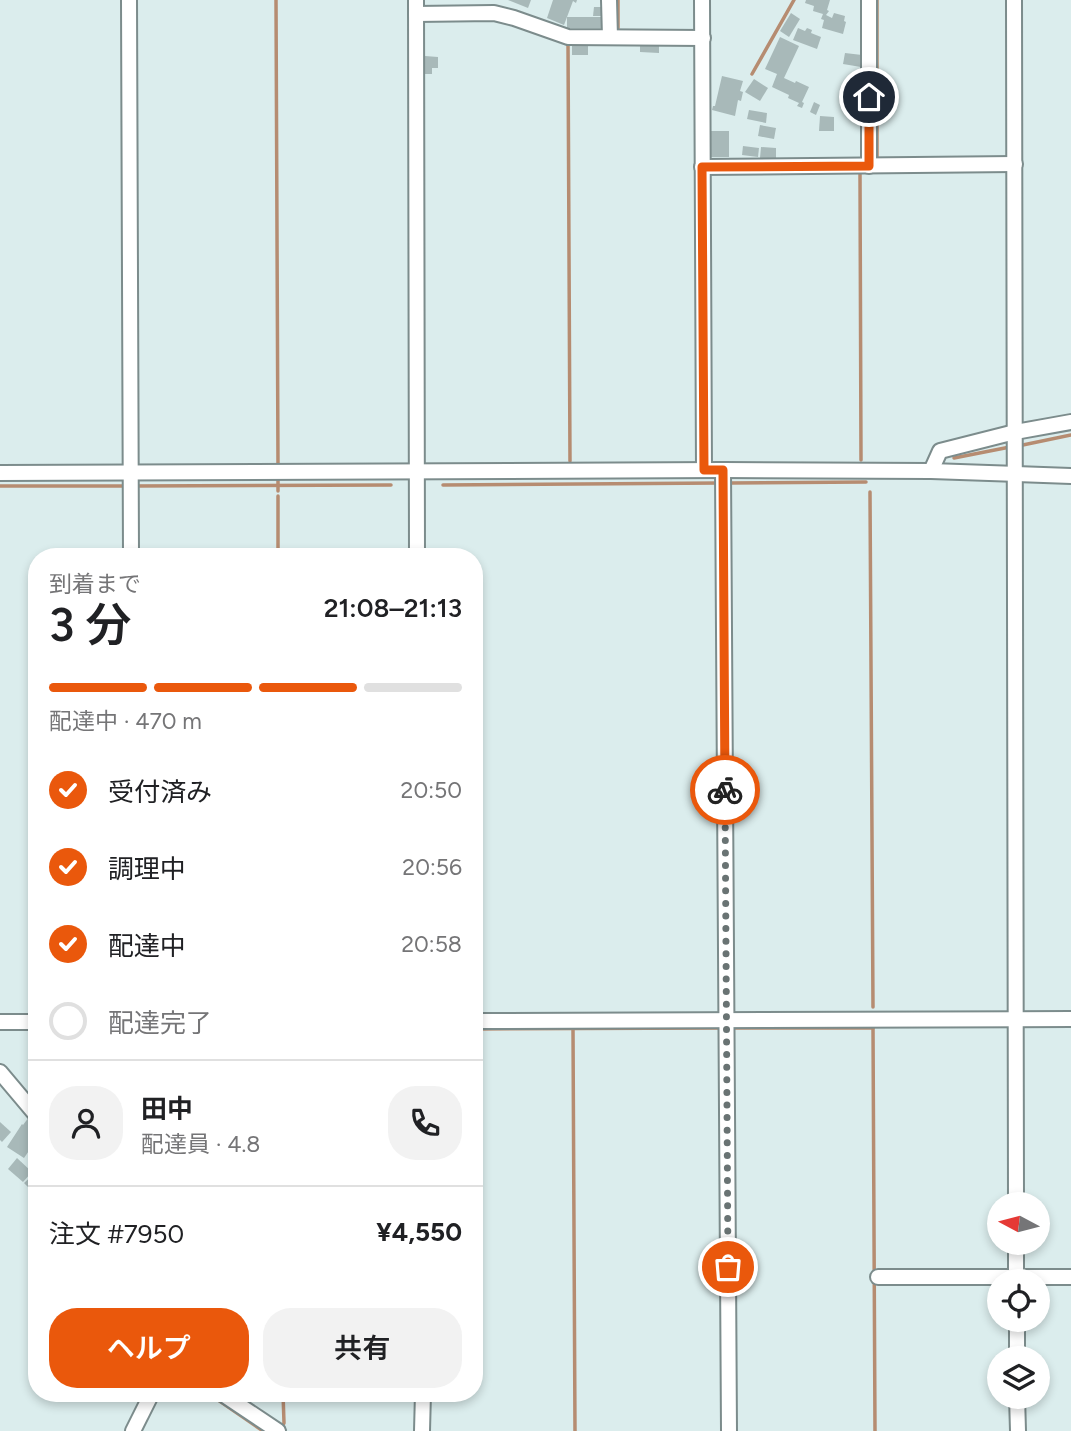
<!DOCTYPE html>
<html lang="ja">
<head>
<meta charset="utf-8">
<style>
  body { margin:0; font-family:Figtree,"Noto Sans JP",sans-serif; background:#f2f2f2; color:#202124; height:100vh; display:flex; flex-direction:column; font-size:26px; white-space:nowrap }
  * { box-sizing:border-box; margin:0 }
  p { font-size:23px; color:#757577 }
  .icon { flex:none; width:38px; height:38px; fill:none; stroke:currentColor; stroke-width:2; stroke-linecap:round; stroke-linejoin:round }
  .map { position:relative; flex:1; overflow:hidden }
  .drawer { position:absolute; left:28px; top:548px; width:455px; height:854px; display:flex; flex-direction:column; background:#fff; border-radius:28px; box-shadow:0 4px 10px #0003 }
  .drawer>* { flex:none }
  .needle { width:46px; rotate:277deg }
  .controls { position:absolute; left:987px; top:1192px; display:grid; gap:14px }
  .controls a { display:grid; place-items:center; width:63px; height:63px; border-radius:50%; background:#fff; box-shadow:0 4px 10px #0003; font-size:35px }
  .pin { position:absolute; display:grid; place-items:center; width:60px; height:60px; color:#fff; margin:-30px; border:4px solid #fff; border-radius:50%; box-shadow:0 2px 7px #0007 }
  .courier { position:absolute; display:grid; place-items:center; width:70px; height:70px; margin:-35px; border:5px solid #ea580c; border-radius:50%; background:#fff; color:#222; box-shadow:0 2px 9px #0007 }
  .overview em { font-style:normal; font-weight:600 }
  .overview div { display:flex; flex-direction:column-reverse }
  .overview { display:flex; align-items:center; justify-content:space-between; height:119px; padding:0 21px }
  h1 { font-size:46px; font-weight:600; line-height:52px }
  .bar { display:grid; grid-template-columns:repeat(4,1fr); gap:10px 7px; align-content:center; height:84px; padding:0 21px }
  .bar i { height:9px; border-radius:5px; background:#e0e0e0 }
  .bar .active { background:#ea580c }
  .bar p { grid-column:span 4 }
  .line { display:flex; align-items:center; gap:18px; padding:0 21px; border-top:2px solid #e0e0e0 }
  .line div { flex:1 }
  .round { display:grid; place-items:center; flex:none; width:74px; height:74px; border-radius:28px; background:#f2f2f2 }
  ol { padding:0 21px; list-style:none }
  li { display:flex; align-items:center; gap:21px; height:77px }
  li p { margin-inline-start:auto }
  li .icon { padding:7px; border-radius:50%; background:#ea580c; color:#fff; stroke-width:4 }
  li:last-child { color:#757577 }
  li i { width:38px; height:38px; border:4px solid #e0e0e0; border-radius:50% }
  .cta { display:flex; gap:14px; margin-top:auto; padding:14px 21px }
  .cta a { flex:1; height:80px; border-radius:28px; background:#ea580c; color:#fff; font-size:28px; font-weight:600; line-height:80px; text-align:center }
  .cta a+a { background:#f2f2f2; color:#202124 }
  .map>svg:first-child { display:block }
</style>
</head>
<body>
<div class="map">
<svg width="1071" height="1431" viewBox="0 0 1071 1431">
  <rect width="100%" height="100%" fill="#dbeded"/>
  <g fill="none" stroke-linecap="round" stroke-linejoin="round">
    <!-- stream -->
    <g stroke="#b68c71" stroke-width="3.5">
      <path d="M276,0l2,464"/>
      <path d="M618,0v28"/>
      <path d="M877,0v157"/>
      <path d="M568,43l2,418"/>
      <path d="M752,74l42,-74"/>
      <path d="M860,173l1,287"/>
      <path d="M1018,446l53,-11"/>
      <path d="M954,458l56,-11"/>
      <path d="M278,479v12"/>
      <path d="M730,483l136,-1"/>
      <path d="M443,485l277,-2"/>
      <path d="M0,486h127"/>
      <path d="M135,486l256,-1"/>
      <path d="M870,492l3,515"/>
      <path d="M278,496v60"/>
      <path d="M873,1027l2,404"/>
      <path d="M734,1028h139"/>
      <path d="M474,1029l245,-1"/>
      <path d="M573,1029l2,402"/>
      <path d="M978,1270h34"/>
      <path d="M1020,1270h51"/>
      <path d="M208,1393l55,38"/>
      <path d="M282,1427l2,-4 -1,-30"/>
    </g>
  </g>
  <!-- building -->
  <g fill="#a8b9b9">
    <path d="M508,0h23l-3,8z"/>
    <path d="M553,0h24l-1,3 -3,-2 -9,24 -17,-7z"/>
    <path d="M806,0h24l-3,10 2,1 -3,4 6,3 2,-5 11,3 -1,5 2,1 -3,12 -21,-6 2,-8 -3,-1 2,-5 -10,-3 1,-5 -9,-3z"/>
    <path d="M594,7h10v9h-11z"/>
    <path d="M791,13l9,6 -11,18 -9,-6z"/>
    <rect x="567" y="17" width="35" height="11"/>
    <path d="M798,28l7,3 2,-3 5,2 -1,3 10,4 -4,12 -24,-9z"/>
    <path d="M780,37l19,9 -15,32 11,5 1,-2 13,6 -7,15 2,1 -2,5 -5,-2 2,-3 -11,-5 1,-3 -17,-8 5,-13 -12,-5z"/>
    <rect x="572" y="42" width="16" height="13"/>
    <path d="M640,42l19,1v10l-19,-1z"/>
    <path d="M845,53l17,2 -1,12 -18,-3z"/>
    <path d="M425,56l13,1v11h-6v6h-8z"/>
    <path d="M722,76l21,5 -3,10 3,1 -2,9 -3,-1 -3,16 -23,-6 1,-4h2z"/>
    <path d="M754,79l14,9 -8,13 -15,-9z"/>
    <path d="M814,102l6,3 -4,10 -6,-3z"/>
    <path d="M749,110l18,3 -1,10 -19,-4z"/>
    <path d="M820,116l14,1v14h-15z"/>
    <path d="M760,125l16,3 -2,11 -16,-3z"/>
    <rect x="711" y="131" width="18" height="26"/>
    <path d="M743,146l16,2 -1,9 -16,-2z"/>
    <path d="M761,147l15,1v11l-16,-1z"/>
    <path d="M29,1117l8,5 -5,8 5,3v6l-13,19 -17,-11 15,-23 1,1z"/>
    <path d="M0,1122l11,10 -9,10 -2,-2z"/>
    <path d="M17,1158l15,14 -9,10 -15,-13z"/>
    <path d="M37,1171v21l-5,-5 -2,2 -6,-6z"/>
  </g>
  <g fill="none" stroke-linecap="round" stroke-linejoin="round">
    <!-- minor casing -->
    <g stroke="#7c8c8c" stroke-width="18">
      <g id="minor">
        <path d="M129,0l2,556"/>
        <path d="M416,0l1,556"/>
        <path d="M609,0l1,37"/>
        <path d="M702,0l2,470"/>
        <path d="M869,0v166"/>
        <path d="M1014,0l2,1204"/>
        <path d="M416,14l78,-1 20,5 54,19 135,1"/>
        <path d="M702,167l313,-3"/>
        <path d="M723,470l6,961"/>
        <path d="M931,471l9,-20 75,-19 56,-10"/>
        <path d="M0,473l723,-3 208,1 140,5"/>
        <path d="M474,1021l597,-2"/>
        <path d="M0,1022h37"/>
        <path d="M0,1072l37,44"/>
        <path d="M1016,1242v39"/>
        <path d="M878,1277h193"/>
        <path d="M1017,1320v38"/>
        <path d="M221,1393l57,38"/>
        <path d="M1017,1396l1,35"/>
        <path d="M133,1431l19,-38"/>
        <path d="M422,1431l1,-38"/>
      </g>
    </g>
    <!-- minor -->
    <use href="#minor" stroke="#fff" stroke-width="14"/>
  </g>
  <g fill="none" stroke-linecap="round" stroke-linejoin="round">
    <!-- done -->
    <path stroke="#697373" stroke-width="7" stroke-dasharray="0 12.6" d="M725,790l3,477"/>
    <!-- route -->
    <path stroke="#ea580c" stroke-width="9" d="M725,790l-2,-320h-19l-2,-303 167,-1v-69"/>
  </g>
</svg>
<div class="controls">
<a><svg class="needle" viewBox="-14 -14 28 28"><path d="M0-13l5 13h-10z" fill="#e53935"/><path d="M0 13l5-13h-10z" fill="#757577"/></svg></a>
<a><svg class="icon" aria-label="locate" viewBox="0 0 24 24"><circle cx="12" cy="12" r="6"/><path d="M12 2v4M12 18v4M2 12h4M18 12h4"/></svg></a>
<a><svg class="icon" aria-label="layers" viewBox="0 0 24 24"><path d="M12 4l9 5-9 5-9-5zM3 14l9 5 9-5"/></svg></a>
</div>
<div class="pin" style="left:728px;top:1267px;background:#ea580c"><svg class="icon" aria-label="bag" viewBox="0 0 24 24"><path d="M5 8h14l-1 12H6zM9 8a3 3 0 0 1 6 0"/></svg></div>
<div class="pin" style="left:869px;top:97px;background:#1f2937"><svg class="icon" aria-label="home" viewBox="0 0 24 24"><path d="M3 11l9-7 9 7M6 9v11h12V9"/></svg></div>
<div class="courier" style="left:725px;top:790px"><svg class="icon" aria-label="bike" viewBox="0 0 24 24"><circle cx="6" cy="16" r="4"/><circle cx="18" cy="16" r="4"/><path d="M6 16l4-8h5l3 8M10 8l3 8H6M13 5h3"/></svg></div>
<section class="drawer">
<div class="overview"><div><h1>3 分</h1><p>到着まで</p></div><em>21:08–21:13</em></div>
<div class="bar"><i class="active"></i><i class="active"></i><i class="active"></i><i></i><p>配達中 · 470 m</p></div>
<ol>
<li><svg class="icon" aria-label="check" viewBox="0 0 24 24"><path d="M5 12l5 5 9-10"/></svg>受付済み<p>20:50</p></li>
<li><svg class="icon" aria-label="check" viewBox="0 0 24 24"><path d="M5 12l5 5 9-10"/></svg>調理中<p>20:56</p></li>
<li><svg class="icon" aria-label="check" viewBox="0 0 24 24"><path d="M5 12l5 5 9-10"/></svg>配達中<p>20:58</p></li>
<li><i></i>配達完了</li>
</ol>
<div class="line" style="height:126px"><a class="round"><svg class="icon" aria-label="person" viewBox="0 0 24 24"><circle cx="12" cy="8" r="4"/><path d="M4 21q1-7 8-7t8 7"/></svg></a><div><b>田中</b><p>配達員 · 4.8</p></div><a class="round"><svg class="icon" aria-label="phone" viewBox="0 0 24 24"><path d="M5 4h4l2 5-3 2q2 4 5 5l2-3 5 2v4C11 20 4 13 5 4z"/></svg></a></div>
<div class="line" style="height:91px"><div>注文 #7950</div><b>¥4,550</b></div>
<div class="cta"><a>ヘルプ</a><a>共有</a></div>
</section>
</div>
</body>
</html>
